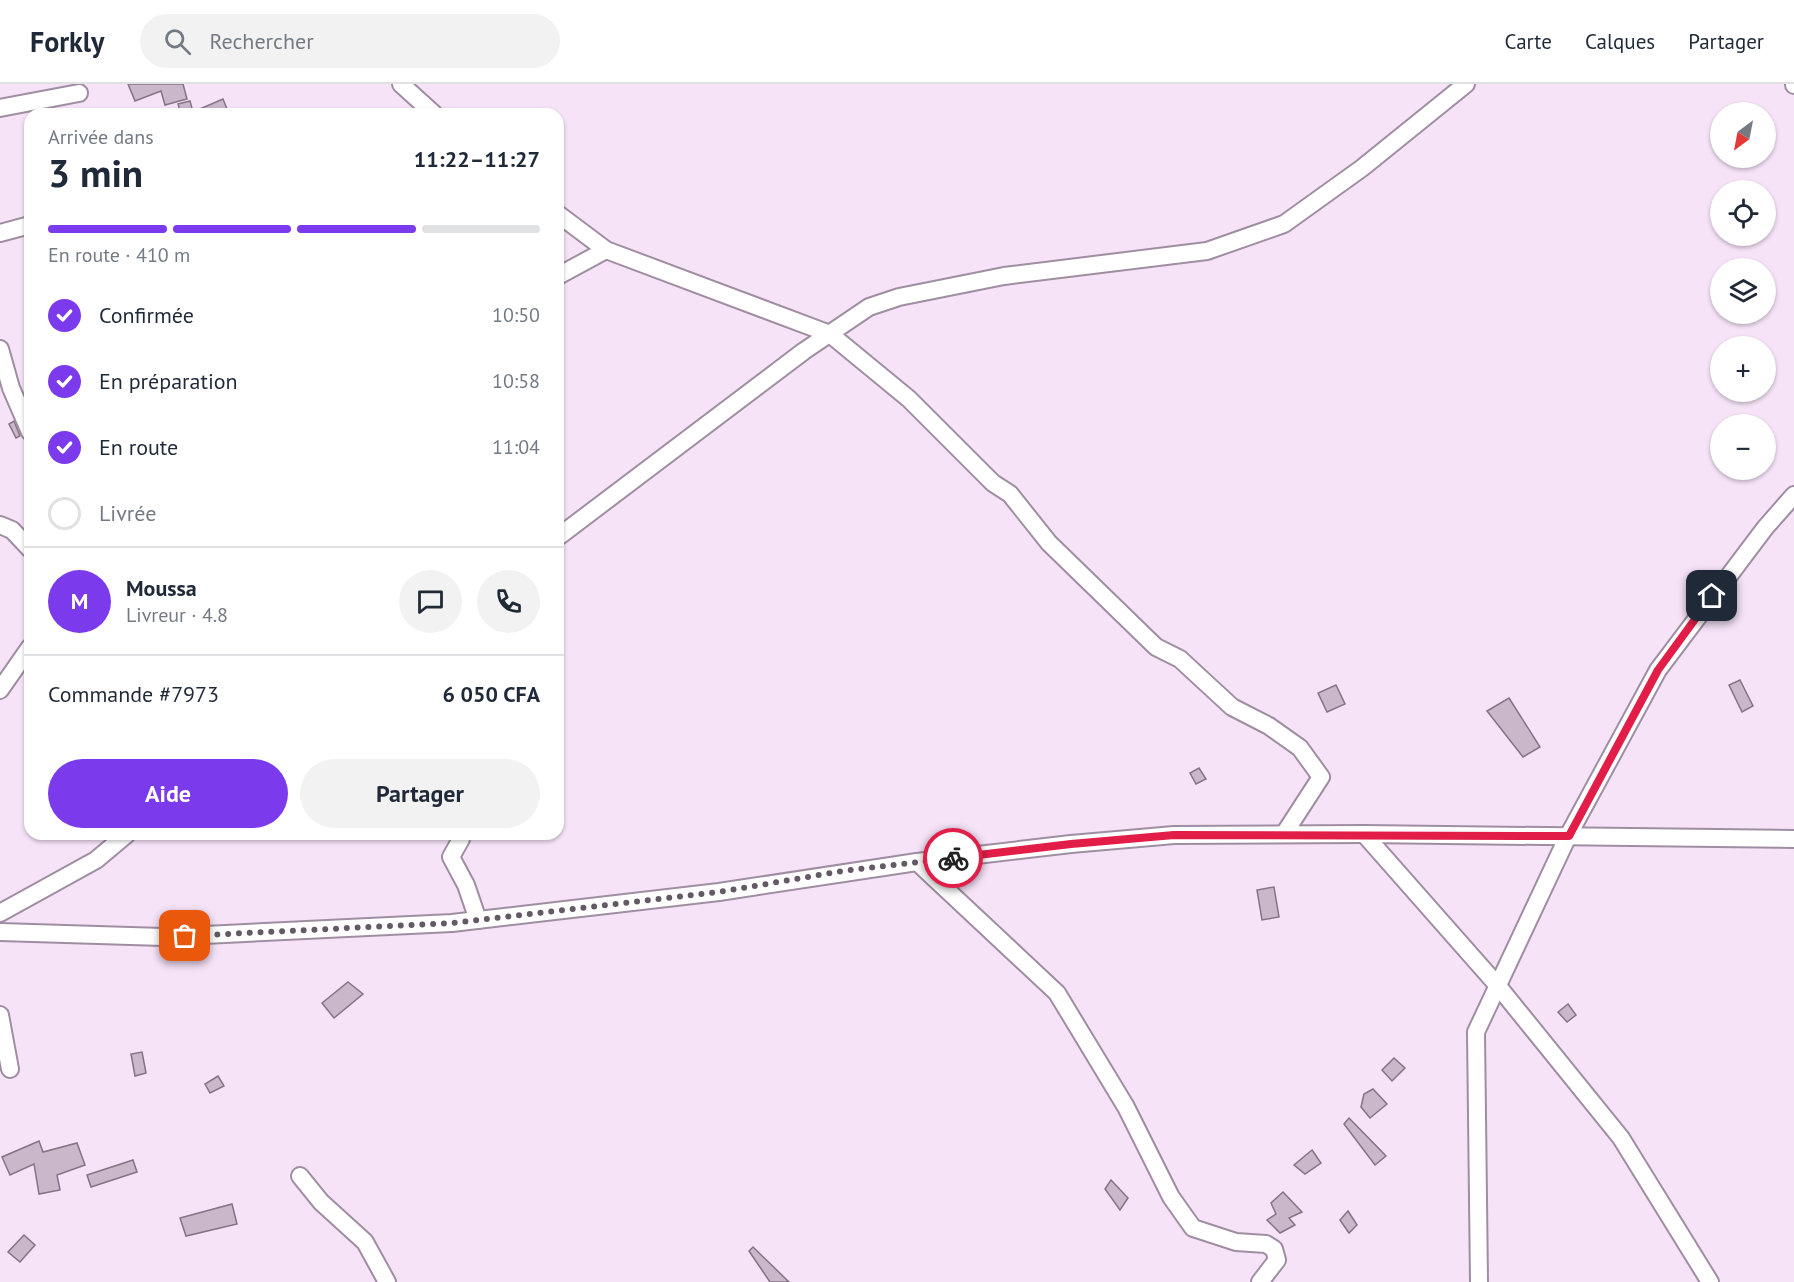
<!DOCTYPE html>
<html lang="fr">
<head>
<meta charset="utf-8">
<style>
  body { margin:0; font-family:"PT Sans",sans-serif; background:#f2f2f3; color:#1f2937; height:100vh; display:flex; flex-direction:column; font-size:22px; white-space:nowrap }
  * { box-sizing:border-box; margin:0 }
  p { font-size:20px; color:#747a83 }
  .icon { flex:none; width:33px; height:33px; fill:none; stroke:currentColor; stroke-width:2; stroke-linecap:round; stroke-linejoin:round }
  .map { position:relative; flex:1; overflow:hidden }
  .side { position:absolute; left:24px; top:24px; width:540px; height:732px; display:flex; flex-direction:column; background:#fff; border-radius:18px; box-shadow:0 2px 4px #0004 }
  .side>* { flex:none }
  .needle { width:39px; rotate:212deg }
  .controls { position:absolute; left:1710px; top:18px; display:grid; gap:12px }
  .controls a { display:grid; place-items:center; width:66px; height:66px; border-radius:50%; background:#fff; box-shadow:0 2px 4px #0004; font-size:30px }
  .pin { position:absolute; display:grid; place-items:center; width:51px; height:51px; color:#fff; margin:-26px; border-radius:12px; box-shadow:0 3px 9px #0006 }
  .courier { position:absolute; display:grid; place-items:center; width:60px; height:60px; margin:-30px; border:4px solid #e11d48; border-radius:50%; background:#fff; color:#222; box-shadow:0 2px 8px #0007 }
  .head em { font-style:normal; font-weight:700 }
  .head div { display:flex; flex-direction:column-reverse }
  .head { display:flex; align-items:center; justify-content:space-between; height:102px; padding:0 24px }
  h1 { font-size:39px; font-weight:700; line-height:45px }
  .bar { display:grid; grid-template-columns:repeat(4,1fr); gap:9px 6px; align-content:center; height:72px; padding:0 24px }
  .bar i { height:8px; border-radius:4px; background:#e0e1e3 }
  .bar .selected { background:#7c3aed }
  .bar p { grid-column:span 4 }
  .line { display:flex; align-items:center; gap:15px; padding:0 24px; border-top:2px solid #e0e1e3 }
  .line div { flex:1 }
  .round { display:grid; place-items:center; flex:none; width:63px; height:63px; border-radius:32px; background:#f2f2f3 }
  ol { padding:0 24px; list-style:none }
  li { display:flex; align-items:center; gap:18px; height:66px }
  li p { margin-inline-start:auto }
  li .icon { padding:6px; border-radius:50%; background:#7c3aed; color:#fff; stroke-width:4 }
  li:last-child { color:#747a83 }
  li i { width:33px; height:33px; border:3px solid #e0e1e3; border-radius:50% }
  .cta { display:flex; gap:12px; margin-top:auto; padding:12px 24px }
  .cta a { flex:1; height:69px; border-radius:36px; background:#7c3aed; color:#fff; font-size:24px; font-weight:700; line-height:69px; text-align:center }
  .cta a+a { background:#f2f2f3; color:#1f2937 }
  header { display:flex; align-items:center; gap:36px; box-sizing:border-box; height:84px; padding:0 30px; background:#fff; border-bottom:2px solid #e0e1e3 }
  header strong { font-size:28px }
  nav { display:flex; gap:33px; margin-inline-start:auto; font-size:21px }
  .search { width:420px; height:54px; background:#f2f2f3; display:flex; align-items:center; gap:15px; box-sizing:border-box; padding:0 21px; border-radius:33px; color:#747a83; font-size:22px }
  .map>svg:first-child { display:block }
</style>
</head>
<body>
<header>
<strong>Forkly</strong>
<div class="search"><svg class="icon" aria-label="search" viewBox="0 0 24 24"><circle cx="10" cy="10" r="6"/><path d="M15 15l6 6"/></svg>Rechercher</div>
<nav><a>Carte</a><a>Calques</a><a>Partager</a></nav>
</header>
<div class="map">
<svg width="1794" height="1198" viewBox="0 0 1794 1198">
  <rect width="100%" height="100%" fill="#f6e3f8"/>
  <!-- building -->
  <g fill="#cbb7ca" stroke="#857385" stroke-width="1.5">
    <path d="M128,0h55l4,15 -22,6 -4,-14 -26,10z"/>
    <path d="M223,15l6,15h-48l-3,-10 12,-3 3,11z"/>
    <path d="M14,337l6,15 -4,2 -7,-14z"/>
    <path d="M1740,596l13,26 -11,6 -13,-27z"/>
    <path d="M1336,601l9,19 -18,8 -9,-19z"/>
    <path d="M1509,614l31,49 -17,10 -36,-46z"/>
    <path d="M1199,684l7,11 -10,5 -6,-11z"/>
    <path d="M1274,803l5,30 -17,3 -5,-30z"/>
    <path d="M348,898l15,12 -29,24 -12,-15z"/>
    <path d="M1568,920l8,11 -9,7 -9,-10z"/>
    <path d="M142,968l4,21 -11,3 -4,-22z"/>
    <path d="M1394,974l11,10 -13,13 -10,-11z"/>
    <path d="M218,992l6,10 -14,7 -5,-9z"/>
    <path d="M1373,1005l14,15 -17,14 -9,-11 3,-13z"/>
    <path d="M1349,1034l37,38 -11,9 -31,-41z"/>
    <path d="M39,1057l4,11 34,-9 8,22 -28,10 3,15 -21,4 -5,-30 -24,11 -8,-18z"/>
    <path d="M1312,1066l9,13 -16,11 -11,-9z"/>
    <path d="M133,1076l4,12 -46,15 -4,-12z"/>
    <path d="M1111,1096l17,18 -8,12 -15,-21z"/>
    <path d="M1283,1108l19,20 -13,6 6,7 -15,8 -13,-13 9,-6 -5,-11z"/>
    <path d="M232,1120l5,20 -51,12 -6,-18z"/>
    <path d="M1348,1127l9,14 -8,8 -9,-13z"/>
    <path d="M24,1151l11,10 -15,17 -12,-10z"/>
    <path d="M753,1163l36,35h-19l-21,-31z"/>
  </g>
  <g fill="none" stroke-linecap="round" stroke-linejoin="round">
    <!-- minor casing -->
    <g stroke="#9f8ea1" stroke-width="20">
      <g id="minor">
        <path d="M401,0l33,30"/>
        <path d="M1794,0v1"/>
        <path d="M0,24l79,-15"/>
        <path d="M558,130l48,36 224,84 79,65 84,84 17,11 39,49 107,104 24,12 52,48 37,19 31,22 21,29 -37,57"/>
        <path d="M0,149l30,-8"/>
        <path d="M558,192l48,-26"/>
        <path d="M0,265l11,39 19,44"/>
        <path d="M0,441l12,5 18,19"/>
        <path d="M558,453l246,-186 65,-44 30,-10 105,-21 203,-25 77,-27 78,-56 104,-84"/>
        <path d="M0,606l30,-43"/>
        <path d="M461,750v5l-10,18 15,28 12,35"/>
        <path d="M1364,750l134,152 123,152 89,144"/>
        <path d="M917,778l140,131 69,114 45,90 22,31 43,14 30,2 8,5 3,11 -17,22"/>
        <path d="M0,829l96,-53 31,-26"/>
        <path d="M0,848l163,5 289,-14 267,-31 198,-30 154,-18 103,-9 190,-1 430,5"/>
        <path d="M0,931l10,54"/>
        <path d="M300,1092l21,26 44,40 22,40"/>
        <path d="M1479,1198l-3,-250 92,-196 90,-166 107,-142 29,-33"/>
      </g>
    </g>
    <!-- minor -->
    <use href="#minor" stroke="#fff" stroke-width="16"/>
  </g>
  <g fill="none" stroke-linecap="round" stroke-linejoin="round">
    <!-- done -->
    <path stroke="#645a66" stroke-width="6" stroke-dasharray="0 10.8" d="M185,852l267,-13 267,-31 124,-21 110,-13"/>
    <!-- route -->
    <path stroke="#e11d48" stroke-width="8" d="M953,774l118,-14 103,-9 395,1 89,-166 54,-74"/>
  </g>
</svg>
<div class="controls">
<a><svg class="needle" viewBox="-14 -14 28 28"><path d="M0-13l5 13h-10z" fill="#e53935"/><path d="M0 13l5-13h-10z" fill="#747a83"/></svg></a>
<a><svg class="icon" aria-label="locate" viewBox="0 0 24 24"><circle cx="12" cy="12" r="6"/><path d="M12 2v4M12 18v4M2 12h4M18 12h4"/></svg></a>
<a><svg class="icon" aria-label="layers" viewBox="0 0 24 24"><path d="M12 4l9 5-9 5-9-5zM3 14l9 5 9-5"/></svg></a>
<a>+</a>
<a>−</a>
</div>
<div class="pin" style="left:185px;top:852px;background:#ea580c"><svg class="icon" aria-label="bag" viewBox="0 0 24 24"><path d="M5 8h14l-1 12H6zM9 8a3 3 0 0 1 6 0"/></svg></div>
<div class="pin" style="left:1712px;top:512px;background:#1f2937"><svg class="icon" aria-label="home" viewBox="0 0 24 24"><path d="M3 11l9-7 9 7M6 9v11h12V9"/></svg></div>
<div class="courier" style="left:953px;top:774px"><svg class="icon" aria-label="bike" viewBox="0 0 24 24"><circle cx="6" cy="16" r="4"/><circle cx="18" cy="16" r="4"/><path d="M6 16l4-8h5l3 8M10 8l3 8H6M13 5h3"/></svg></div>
<section class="side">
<div class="head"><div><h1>3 min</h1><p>Arrivée dans</p></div><em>11:22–11:27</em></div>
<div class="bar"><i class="selected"></i><i class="selected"></i><i class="selected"></i><i></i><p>En route · 410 m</p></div>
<ol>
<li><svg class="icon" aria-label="check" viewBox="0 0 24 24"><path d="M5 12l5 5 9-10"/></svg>Confirmée<p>10:50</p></li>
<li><svg class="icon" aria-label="check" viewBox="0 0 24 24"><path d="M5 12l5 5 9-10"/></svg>En préparation<p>10:58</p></li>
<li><svg class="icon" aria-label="check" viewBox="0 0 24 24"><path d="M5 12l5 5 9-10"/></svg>En route<p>11:04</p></li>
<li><i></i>Livrée</li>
</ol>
<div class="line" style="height:108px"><b class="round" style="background:#7c3aed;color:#fff">M</b><div><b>Moussa</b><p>Livreur · 4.8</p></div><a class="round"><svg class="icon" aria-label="chat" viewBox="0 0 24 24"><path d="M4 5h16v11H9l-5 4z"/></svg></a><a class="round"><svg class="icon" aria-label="phone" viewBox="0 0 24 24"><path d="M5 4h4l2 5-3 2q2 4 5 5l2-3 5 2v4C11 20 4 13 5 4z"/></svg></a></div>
<div class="line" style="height:78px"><div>Commande #7973</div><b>6 050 CFA</b></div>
<div class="cta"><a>Aide</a><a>Partager</a></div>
</section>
</div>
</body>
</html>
